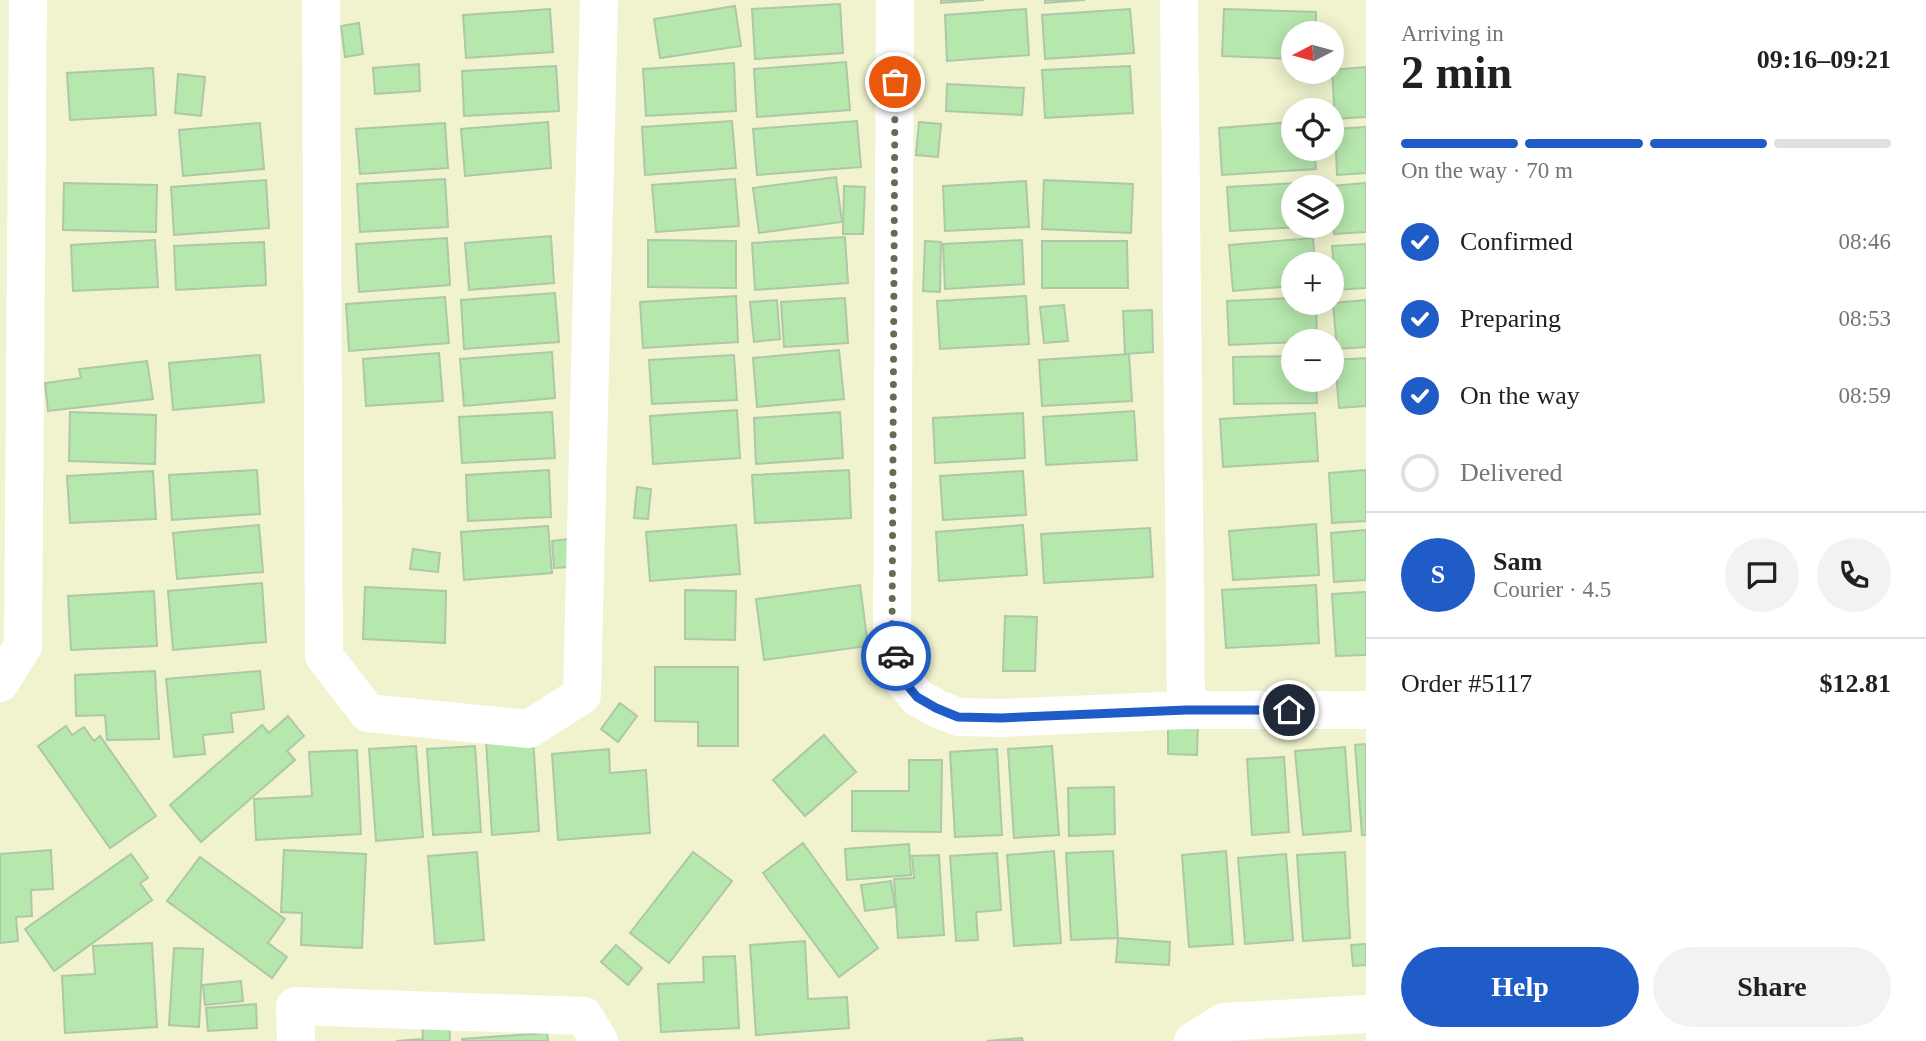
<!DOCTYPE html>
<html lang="en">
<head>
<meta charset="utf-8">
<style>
  body { margin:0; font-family:Georgia,serif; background:#f2f2f2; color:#202124; height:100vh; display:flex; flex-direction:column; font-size:26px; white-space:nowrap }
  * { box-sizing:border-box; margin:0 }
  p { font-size:23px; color:#757577 }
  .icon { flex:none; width:38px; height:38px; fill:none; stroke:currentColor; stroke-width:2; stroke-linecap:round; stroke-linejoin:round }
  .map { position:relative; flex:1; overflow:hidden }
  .panel { display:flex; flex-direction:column; background:#fff; width:560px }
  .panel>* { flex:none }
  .needle { width:46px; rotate:264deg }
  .buttons { position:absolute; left:1281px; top:21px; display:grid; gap:14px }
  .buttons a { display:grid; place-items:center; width:63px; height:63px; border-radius:50%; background:#fff; box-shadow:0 4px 18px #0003; font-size:35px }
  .pin { position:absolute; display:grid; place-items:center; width:60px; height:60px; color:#fff; margin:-30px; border:4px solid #fff; border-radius:50%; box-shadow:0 2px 7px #0007 }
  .courier { position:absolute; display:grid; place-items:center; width:70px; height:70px; margin:-35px; border:5px solid #205cc8; border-radius:50%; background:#fff; color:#222; box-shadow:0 2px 9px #0007 }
  .headline em { font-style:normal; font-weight:700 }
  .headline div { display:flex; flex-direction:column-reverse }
  .headline { display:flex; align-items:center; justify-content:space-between; height:119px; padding:0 35px }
  h1 { font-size:46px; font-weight:700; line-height:52px }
  .bar { display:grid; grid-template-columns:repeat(4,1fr); gap:10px 7px; align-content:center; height:84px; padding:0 35px }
  .bar i { height:9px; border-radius:5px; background:#e0e0e0 }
  .bar .selected { background:#205cc8 }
  .bar p { grid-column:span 4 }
  .line { display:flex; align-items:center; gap:18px; padding:0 35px; border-top:2px solid #e0e0e0 }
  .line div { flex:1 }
  .round { display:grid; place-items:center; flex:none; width:74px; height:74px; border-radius:37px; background:#f2f2f2 }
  ol { padding:0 35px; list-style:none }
  li { display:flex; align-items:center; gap:21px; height:77px }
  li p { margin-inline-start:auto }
  li .icon { padding:7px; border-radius:50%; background:#205cc8; color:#fff; stroke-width:4 }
  li:last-child { color:#757577 }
  li i { width:38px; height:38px; border:4px solid #e0e0e0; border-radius:50% }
  .action { display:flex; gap:14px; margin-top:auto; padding:14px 35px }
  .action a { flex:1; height:80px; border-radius:42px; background:#205cc8; color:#fff; font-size:28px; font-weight:700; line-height:80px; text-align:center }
  .action a+a { background:#f2f2f2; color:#202124 }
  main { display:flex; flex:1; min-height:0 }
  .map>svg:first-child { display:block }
</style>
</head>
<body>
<main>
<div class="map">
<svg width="1366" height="1041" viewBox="0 0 1366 1041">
  <rect width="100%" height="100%" fill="#f0f3cd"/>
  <!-- building -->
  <g fill="#b6e7ad" stroke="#aec7a9" stroke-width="2">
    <path d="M941,0h43l-43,3z"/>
    <path d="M1045,0h40l-40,3z"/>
    <path d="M840,4l3,49 -88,6 -3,-50z"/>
    <path d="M735,6l6,40 -81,12 -6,-39z"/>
    <path d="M550,9l3,43 -87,6 -3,-43z"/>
    <path d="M1026,9l3,46 -82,6 -2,-46z"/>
    <path d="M1130,9l4,44 -89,6 -3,-44z"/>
    <path d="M1224,9l92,3v21h-23v26l-71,-3z"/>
    <path d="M359,23l4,31 -18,3 -4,-31z"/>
    <path d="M846,62l4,48 -93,7 -3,-48z"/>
    <path d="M734,63l2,48 -90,5 -3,-47z"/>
    <path d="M419,64l1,27 -45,3 -2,-26z"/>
    <path d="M556,66l3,45 -95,5 -2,-45z"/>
    <path d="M1130,66l3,47 -88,5 -3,-48z"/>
    <path d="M1366,67v50l-31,2 -3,-49z"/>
    <path d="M153,68l3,47 -86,5 -3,-47z"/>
    <path d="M178,74l27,3 -4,39 -26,-3z"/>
    <path d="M947,84l77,4 -2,27 -76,-4z"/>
    <path d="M732,121l4,47 -91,7 -3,-48z"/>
    <path d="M857,121l4,46 -104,8 -4,-46z"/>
    <path d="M548,122l3,46 -86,8 -4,-47z"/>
    <path d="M919,122l22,2 -3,33 -22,-2z"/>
    <path d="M1293,122v27h21l2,20 -94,6 -3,-47z"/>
    <path d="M260,123l4,46 -81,7 -4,-46z"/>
    <path d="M445,123l3,45 -88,6 -4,-45z"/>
    <path d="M1366,127v46l-29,2 -2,-46z"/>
    <path d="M836,177l6,45 -83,11 -6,-45z"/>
    <path d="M445,179l3,48 -88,5 -3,-48z"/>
    <path d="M735,179l4,47 -83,6 -4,-47z"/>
    <path d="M266,180l3,48 -95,7 -3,-48z"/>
    <path d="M1044,180l89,4 -2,49 -89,-4z"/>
    <path d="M1026,181l3,46 -84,4 -2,-45z"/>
    <path d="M1314,182v5h-21v39h24l-87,5 -3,-44z"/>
    <path d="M64,183l93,2 -1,47 -93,-2z"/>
    <path d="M1366,183v49l-32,2 -3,-48z"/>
    <path d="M844,186l21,1 -2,47h-20z"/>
    <path d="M551,236l3,47 -85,7 -4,-47z"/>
    <path d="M845,237l3,46 -93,7 -3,-47z"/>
    <path d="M447,238l3,47 -91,7 -3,-48z"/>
    <path d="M1313,238l2,26h-22v22l-60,5 -4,-46z"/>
    <path d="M155,240l3,47 -85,4 -2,-46z"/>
    <path d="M648,240l88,1v47l-88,-1z"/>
    <path d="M1022,240l2,44 -79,5 -2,-45z"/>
    <path d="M925,241l16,1 -1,50 -17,-1z"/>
    <path d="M1042,241h85l1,47h-86z"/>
    <path d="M264,242l2,43 -90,5 -2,-44z"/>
    <path d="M1366,244v44l-30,2 -4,-44z"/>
    <path d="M555,293l4,49 -95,7 -3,-49z"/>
    <path d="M736,296l2,46 -95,6 -3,-46z"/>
    <path d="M1026,296l3,48 -89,5 -3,-48z"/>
    <path d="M445,297l4,46 -100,8 -3,-47z"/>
    <path d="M845,298l3,45 -64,4 -3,-45z"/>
    <path d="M1293,298v5h23l1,38 -88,4 -2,-44z"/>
    <path d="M777,300l3,39 -26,3 -4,-40z"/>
    <path d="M1366,300v47l-29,2 -4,-46z"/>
    <path d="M1064,305l4,36 -24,2 -4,-36z"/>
    <path d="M1152,310l1,42 -28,2 -2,-43z"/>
    <path d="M839,350l5,49 -87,8 -4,-49z"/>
    <path d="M552,352l3,46 -91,8 -4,-47z"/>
    <path d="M439,353l4,48 -77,5 -3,-47z"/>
    <path d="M1129,354l3,47 -90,5 -3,-46z"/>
    <path d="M260,355l4,47 -91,8 -4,-47z"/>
    <path d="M734,355l3,45 -85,4 -3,-44z"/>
    <path d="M1293,356v24h23l1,23 -83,1 -1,-47z"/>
    <path d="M1366,358v48l-27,2 -4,-48z"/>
    <path d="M147,361l6,38 -105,12 -3,-28 36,-5 -2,-9z"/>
    <path d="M737,410l3,48 -87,6 -3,-48z"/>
    <path d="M1134,411l3,49 -91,5 -3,-48z"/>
    <path d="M70,412l86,3 -1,49 -86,-3z"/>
    <path d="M552,412l3,46 -93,5 -3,-46z"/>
    <path d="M840,412l3,46 -87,6 -2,-46z"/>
    <path d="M1023,413l2,45 -90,5 -2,-45z"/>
    <path d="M1315,413l3,48 -95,6 -3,-48z"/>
    <path d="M257,470l3,44 -88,6 -3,-45z"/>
    <path d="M549,470l2,47 -83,4 -2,-46z"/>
    <path d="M849,470l2,48 -96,5 -3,-48z"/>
    <path d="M1366,470v51l-34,2 -3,-50z"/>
    <path d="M153,471l3,48 -86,4 -3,-47z"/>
    <path d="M1023,471l3,44 -83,5 -3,-44z"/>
    <path d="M637,487l14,2 -3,30 -14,-1z"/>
    <path d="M1316,524l3,51 -86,5 -4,-49z"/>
    <path d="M259,525l4,47 -86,7 -4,-46z"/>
    <path d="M736,525l4,49 -90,7 -4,-49z"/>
    <path d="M1023,525l4,50 -88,6 -3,-49z"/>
    <path d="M548,526l4,47 -88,7 -3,-48z"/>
    <path d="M1150,528l3,49 -109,6 -3,-49z"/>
    <path d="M1366,530v50l-32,2 -3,-49z"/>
    <path d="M569,539l2,28 -17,1 -2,-27z"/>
    <path d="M413,549l27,4 -2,19 -28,-3z"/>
    <path d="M262,583l4,59 -93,8 -5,-59z"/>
    <path d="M860,585l8,61 -104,14 -8,-61z"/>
    <path d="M1316,585l3,58 -93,5 -4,-58z"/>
    <path d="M365,587l81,4 -1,52 -82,-4z"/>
    <path d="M685,590l51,1 -1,49 -50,-1z"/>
    <path d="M154,591l3,55 -86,4 -3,-54z"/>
    <path d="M1366,592v63l-30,1 -4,-62z"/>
    <path d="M1005,616l32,1 -2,54h-32z"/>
    <path d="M655,667h83v79h-40v-24l-43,-1z"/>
    <path d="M155,671l4,68 -52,1 -2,-25 -29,1 -1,-41z"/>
    <path d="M260,671l4,38 -33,4 2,19 -30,3 2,19 -31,3 -8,-78z"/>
    <path d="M620,703l17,13 -19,26 -17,-13z"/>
    <path d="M288,716l16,20 -17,15 8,9 -94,82 -31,-37 92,-80 7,8z"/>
    <path d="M1168,723h30l-1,32 -29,-1z"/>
    <path d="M66,726l6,9 12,-8 10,14 6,-5 56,80 -46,32 -72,-102z"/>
    <path d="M824,735l32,37 -51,44 -32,-36z"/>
    <path d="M533,738l6,93 -47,4 -6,-94z"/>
    <path d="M1366,744v91h-4l-7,-90z"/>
    <path d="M416,746l7,91 -47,4 -7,-92z"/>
    <path d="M475,746l6,86 -48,3 -6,-86z"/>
    <path d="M1052,746l7,89 -45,3 -6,-89z"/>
    <path d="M1345,747l6,84 -48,4 -8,-84z"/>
    <path d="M609,749l1,24 36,-3 4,63 -92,7 -6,-86z"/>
    <path d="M997,749l5,86 -47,2 -5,-85z"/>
    <path d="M357,750l4,84 -105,6 -2,-41 58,-3 -3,-44z"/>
    <path d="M1284,757l5,75 -37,3 -5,-76z"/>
    <path d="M909,760h33l-1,72 -89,-1v-40h57z"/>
    <path d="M1114,787l1,47 -46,2 -1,-48z"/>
    <path d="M803,843l75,105 -39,29 -76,-104z"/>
    <path d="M909,844l2,31 -64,5 -2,-31z"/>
    <path d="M51,850l2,39 -22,1 1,26 -16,1 2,24 -18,2v-89z"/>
    <path d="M284,850l82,4 -4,94 -61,-3 1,-32 -21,-1z"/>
    <path d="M1054,851l7,92 -47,3 -7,-91z"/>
    <path d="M1113,851l5,87 -47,2 -5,-87z"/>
    <path d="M1226,851l7,93 -44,3 -7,-92z"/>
    <path d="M477,852l7,88 -49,4 -7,-88z"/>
    <path d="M693,852l39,29 -63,82 -39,-30z"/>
    <path d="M1345,852l5,86 -47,3 -6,-86z"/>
    <path d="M997,853l4,57 -25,2 2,28 -22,1 -6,-85z"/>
    <path d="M131,854l17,24 -8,5 12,17 -98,71 -29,-42z"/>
    <path d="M1286,854l7,86 -48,4 -7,-86z"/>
    <path d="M939,855l5,80 -46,3 -4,-59 20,-1 -2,-22z"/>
    <path d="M200,857l85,62 -17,24 19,14 -15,21 -105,-77z"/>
    <path d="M891,881l4,26 -30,4 -4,-26z"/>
    <path d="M1118,938l52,4 -1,23 -53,-3z"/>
    <path d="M805,941l3,58 39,-2 2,31 -93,7 -6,-90z"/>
    <path d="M152,943l5,84 -92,6 -3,-57 33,-2 -2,-28z"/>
    <path d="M1366,944v21l-13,1 -2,-21z"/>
    <path d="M616,945l26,23 -14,17 -27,-23z"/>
    <path d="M174,948l29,1 -4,78 -30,-2z"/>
    <path d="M735,956l4,72 -78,4 -3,-48 46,-2 -1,-25z"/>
    <path d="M241,981l2,20 -38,4 -2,-20z"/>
    <path d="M256,1004l1,24 -49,3 -2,-23z"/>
    <path d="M449,1020l1,21h-54l27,-2 -1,-17z"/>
    <path d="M547,1033l1,8h-86v-2z"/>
    <path d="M1022,1038l1,3h-36z"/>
  </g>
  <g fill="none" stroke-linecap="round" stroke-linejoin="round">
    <!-- street -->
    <g stroke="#fff" stroke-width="38">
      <path d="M321,0l3,656 44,57 161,16 53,-34 17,-695"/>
      <path d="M895,0l-3,639 11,41 14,17 19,11 22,9 43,1 185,-8h180"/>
      <path d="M1179,0l7,710"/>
      <path d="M0,683l23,-37 5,-646"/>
      <path d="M296,1041l-1,-35 289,10 15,25"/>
      <path d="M1193,1041l31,-19 142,-8"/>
    </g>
  </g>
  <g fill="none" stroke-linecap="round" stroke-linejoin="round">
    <!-- done -->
    <path stroke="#686a54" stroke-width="7" stroke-dasharray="0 12.6" d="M895,82l-3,557 4,17"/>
    <!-- route -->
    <path stroke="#205cc8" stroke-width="9" d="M896,656l7,24 14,17 19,11 22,9 43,1 185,-8h103"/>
  </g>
</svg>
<div class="buttons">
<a><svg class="needle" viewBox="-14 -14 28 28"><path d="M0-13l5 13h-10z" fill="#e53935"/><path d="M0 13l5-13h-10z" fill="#757577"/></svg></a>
<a><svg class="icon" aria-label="locate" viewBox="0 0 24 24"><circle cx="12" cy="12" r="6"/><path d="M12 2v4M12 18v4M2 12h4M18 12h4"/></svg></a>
<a><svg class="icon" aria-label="layers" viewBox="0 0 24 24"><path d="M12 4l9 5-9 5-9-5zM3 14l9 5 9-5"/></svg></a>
<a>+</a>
<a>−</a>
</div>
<div class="pin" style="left:895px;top:82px;background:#ea580c"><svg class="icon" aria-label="bag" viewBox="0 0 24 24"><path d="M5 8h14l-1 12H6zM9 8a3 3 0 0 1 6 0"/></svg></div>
<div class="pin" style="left:1289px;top:710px;background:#1f2937"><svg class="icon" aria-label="home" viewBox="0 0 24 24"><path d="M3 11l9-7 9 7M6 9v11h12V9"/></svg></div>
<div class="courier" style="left:896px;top:656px"><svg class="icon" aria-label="car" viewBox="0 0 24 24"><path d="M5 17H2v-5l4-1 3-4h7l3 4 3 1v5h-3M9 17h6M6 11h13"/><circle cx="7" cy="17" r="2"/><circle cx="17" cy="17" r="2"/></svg></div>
</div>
<section class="panel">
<div class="headline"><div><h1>2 min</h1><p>Arriving in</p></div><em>09:16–09:21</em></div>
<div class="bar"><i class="selected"></i><i class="selected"></i><i class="selected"></i><i></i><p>On the way · 70 m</p></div>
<ol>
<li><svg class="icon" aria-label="check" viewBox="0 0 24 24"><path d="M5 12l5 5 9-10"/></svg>Confirmed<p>08:46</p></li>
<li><svg class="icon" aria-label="check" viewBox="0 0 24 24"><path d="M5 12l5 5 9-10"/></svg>Preparing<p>08:53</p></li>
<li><svg class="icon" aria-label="check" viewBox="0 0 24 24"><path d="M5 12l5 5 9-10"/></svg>On the way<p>08:59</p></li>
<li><i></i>Delivered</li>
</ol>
<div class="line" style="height:126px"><b class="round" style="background:#205cc8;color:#fff">S</b><div><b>Sam</b><p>Courier · 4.5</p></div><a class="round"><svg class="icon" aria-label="chat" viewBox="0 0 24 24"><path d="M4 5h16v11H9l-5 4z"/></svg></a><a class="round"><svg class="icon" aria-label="phone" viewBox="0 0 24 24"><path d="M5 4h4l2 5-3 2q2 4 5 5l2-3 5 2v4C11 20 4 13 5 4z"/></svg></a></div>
<div class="line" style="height:91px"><div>Order #5117</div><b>$12.81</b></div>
<div class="action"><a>Help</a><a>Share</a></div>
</section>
</main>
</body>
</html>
